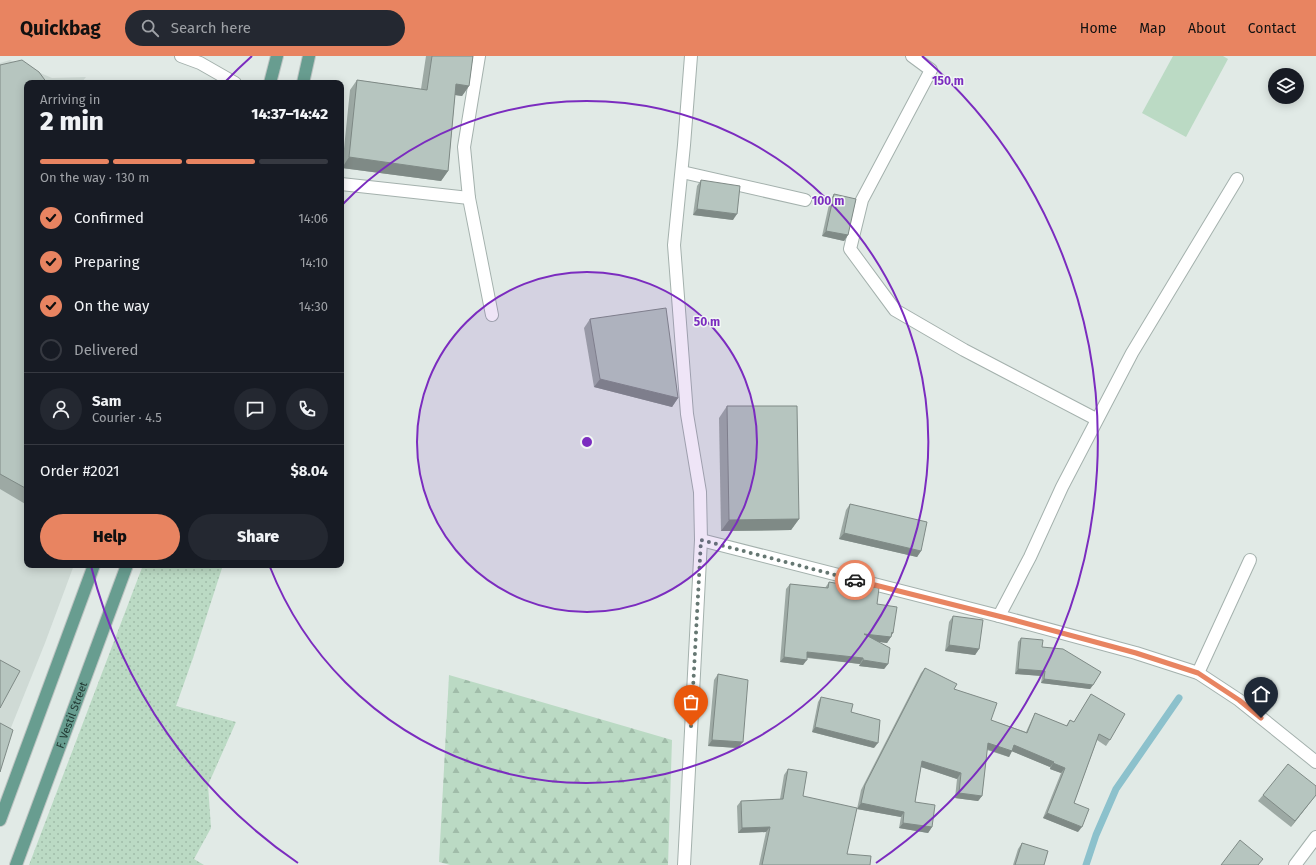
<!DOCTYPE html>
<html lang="en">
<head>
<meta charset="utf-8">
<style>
  body { margin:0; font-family:"Fira Sans",sans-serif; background:#242831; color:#f1f3f6; height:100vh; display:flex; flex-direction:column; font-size:15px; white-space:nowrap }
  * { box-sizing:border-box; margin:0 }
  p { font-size:13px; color:#9ea1a6 }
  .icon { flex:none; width:22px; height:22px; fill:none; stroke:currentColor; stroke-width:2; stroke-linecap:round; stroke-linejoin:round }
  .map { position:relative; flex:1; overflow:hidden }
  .details { position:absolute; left:24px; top:24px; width:320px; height:488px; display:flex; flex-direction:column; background:#171b24; border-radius:8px; box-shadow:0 2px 10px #0003 }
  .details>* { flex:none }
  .buttons { position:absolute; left:1268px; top:12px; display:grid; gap:8px }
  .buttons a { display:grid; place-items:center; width:36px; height:36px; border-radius:50%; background:#171b24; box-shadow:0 2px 10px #0003; font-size:20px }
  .pin { position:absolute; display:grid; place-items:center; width:34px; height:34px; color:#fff; margin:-41px -17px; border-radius:50% 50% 50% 0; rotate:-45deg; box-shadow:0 0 4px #0007 }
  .pin .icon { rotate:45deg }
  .courier { position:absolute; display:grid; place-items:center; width:40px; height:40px; margin:-20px; border:3px solid #e88461; border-radius:50%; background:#fff; color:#222; box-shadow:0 1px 5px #0007 }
  .head em { font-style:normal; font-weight:800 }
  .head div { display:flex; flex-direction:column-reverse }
  .head { display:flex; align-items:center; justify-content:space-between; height:68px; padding:0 16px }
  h1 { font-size:26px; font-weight:800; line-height:30px }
  .bar { display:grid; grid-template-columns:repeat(4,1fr); gap:6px 4px; align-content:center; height:48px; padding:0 16px }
  .bar i { height:5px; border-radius:3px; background:#363941 }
  .bar .current { background:#e88461 }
  .bar p { grid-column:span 4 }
  .line { display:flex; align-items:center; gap:10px; padding:0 16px; border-top:1px solid #363941 }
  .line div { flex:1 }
  .round { display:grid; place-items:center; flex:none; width:42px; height:42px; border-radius:21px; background:#242831 }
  ol { padding:0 16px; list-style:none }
  li { display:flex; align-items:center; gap:12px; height:44px }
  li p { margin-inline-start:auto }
  li .icon { padding:4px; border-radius:50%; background:#e88461; color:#111; stroke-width:4 }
  li:last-child { color:#9ea1a6 }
  li i { width:22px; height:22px; border:2px solid #363941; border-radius:50% }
  .action { display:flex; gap:8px; margin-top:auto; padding:8px 16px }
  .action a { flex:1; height:46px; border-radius:24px; background:#e88461; color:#111; font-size:16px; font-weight:800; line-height:46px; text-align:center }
  .action a+a { background:#242831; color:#f1f3f6 }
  header { display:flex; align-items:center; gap:24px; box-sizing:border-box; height:56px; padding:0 20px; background:#e88461; color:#111 }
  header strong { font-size:19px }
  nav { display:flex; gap:22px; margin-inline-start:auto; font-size:14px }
  .search { width:280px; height:36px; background:#242831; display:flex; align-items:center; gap:10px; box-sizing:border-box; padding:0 14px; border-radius:22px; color:#9ea1a6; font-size:15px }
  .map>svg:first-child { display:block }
</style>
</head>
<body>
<header>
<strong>Quickbag</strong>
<div class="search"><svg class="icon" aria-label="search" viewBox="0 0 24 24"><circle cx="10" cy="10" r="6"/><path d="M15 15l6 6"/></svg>Search here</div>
<nav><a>Home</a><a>Map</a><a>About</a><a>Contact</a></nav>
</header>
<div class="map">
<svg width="1316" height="809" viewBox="0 0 1316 809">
  <defs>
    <pattern id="grass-dots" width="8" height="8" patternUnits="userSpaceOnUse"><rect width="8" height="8" fill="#bbdac4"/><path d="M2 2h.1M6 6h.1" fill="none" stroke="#a0bca9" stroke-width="1.8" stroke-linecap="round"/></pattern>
    <pattern id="forest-firs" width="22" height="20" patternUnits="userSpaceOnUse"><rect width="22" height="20" fill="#bbdac4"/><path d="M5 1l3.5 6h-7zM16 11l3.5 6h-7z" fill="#a0bca9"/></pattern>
  </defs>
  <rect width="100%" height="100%" fill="#e1eae6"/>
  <!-- built -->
  <path fill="#cfdad5" d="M10,4l42,18 34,-1 -5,6h-54v482h47l-29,78 -39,97 -6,-3v-674z"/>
  <!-- grass -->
  <path fill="url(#grass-dots)" d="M143,509h80l-30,93 -17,48 60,16 -28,63 3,43 -17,31 10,6h-175z"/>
  <!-- forest -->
  <path fill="url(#forest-firs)" d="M449,619l223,65 -4,125h-218l-11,-3z"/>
  <!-- garden -->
  <path fill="#bbdac4" d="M1173,0h50l5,3 -42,78 -44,-24z"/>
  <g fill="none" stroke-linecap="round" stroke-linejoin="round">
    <!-- stream -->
    <path stroke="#8cc1cc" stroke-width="7" d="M1086,809l10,-30 20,-46 63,-91"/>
    <!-- minor casing -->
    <g stroke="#a4b1ad" stroke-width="14">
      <g id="minor">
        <path d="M181,0l19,7 35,20"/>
        <path d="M479,0l-15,91 5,51 23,117"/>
        <path d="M912,0l19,14 -69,130 -12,49 45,61 69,40 132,69"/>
        <path d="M682,116l123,28"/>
        <path d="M341,128l128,14"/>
        <path d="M701,484l298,76 137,37 62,20 41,27 77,62"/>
        <path d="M999,560l31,-59 32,-70 70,-134 105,-174"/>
        <path d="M1198,617l52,-113"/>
        <path d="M684,809l17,-325 -1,-48 -13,-78 -13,-169 10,-100 7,-89"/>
        <path d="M1295,809l21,-28"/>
      </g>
    </g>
    <!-- major casing -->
    <g stroke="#bdc4c2" stroke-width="14">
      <g id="major">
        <path d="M270,27l7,-27"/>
        <path d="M303,27l6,-27"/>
        <path d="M0,764l94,-255"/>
        <path id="s1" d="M16,809l111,-300"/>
      </g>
    </g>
    <!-- minor -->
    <use href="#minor" stroke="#fff" stroke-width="12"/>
    <!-- major -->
    <use href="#major" stroke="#689d90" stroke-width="12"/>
  </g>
  <!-- wall -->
  <g fill="#9da9a4">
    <path d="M426,0h47l-4,30 -7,10 -7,-1 -7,76 -7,10 -99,-13 8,-78 7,-10 64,9z"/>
    <path d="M0,9l27,18v422l-27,-16z"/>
    <path d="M701,124l32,40 -40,-5 4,-29z"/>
    <path d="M834,138l14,41 -4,6 -22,-5 8,-36z"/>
    <path d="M590,263l88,79 -6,9 -78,-20 -10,-59z"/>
    <path d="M727,350l72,113 -8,11 -70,1 -2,-113z"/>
    <path d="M850,448l71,47 -4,6 -78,-18 7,-29z"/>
    <path d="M829,526l27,5 1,-2 20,19 16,29 -6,10 -8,-1 9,22 -4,5 -25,-3 1,-2 -53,-6 -4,7 -23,-3 6,-73 4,-5 35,4z"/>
    <path d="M953,560l26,33 -4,6 -30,-4 4,-29z"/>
    <path d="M1021,582l21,9 51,38 -3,4 -49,-6 1,-7 -27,-2 3,-32z"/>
    <path d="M925,612l29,21 37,31 35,12 6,-13 3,-6 31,13 4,-6 4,2 17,-28 19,46 -4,6 -9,-6 -23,63 4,29 -35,-14 18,-45 -11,-4v-2l-38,-16 -3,6 -22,-7 -5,46 -4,5 -23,-3 2,-19 -36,-12 -6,35 17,25 -4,6 -29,-5 2,-11 -44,-8 4,-19 60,-117z"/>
    <path d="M718,618l20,74 -30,-2 6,-66z"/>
    <path d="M821,641l53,51 -62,-16 6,-30z"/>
    <path d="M788,713l15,27 44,58 23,11h-111l7,-33 -28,1 -1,-27 4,-5 39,-2 4,-24z"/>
    <path d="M1263,739h53l-25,32 -33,-26z"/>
    <path d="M1022,787l22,22h-31l5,-16z"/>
  </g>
  <!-- shaded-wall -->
  <g fill="#7f8a86">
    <path d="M456,28l13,2 -7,10 -14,-2z"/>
    <path d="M349,101l99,14 -7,10 -99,-13z"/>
    <path d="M697,153l40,5 -4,6 -40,-5z"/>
    <path d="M826,175l22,4 -4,6 -22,-5z"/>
    <path d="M600,323l78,19 -6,9 -78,-20z"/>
    <path d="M799,463l-8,11 -70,1 8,-11z"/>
    <path d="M844,477l77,18 -4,6 -78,-18z"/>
    <path d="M893,577l-3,4h1l-4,6 -27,-4 4,-5z"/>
    <path d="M949,589l30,4 -4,6 -30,-4z"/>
    <path d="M807,596l56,6 -3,6 -56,-7z"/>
    <path d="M784,601l23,3 -4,5 -23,-3z"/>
    <path d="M863,604l25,4 -4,5 -25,-3z"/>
    <path d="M1018,613l27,2 -3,5 -27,-2z"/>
    <path d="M1044,623l49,6 -3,4 -49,-6z"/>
    <path d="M815,671l63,16 -4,5 -62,-16z"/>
    <path d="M712,684l31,2 -5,6 -30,-2z"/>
    <path d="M988,687l24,8 -3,6 -25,-9z"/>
    <path d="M1014,689l40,17 -4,5 -39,-16z"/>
    <path d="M922,705l39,12 -4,6 -39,-13z"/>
    <path d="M1053,707l12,5 -4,5 -11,-4z"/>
    <path d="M959,737l23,3 -4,5 -23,-3z"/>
    <path d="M1316,739l-25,32 4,-6z"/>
    <path d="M861,747l43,9 -3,5 -44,-8z"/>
    <path d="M1047,757l35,14 -4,5 -35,-14z"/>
    <path d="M903,767l29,4 -4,6 -29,-5z"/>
    <path d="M770,771l-4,5 -28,1 4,-5z"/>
  </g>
  <!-- building -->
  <g fill="#b6c5bf" stroke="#7f8a86">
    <path d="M432,0h41l-4,30 -13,-2 -8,87 -99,-14 8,-77 70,10z"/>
    <path d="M22,4l17,12 8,11h-20v406l-27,-15v-409z"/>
    <path d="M701,124l39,6 -3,28 -40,-5z"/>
    <path d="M834,138l22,5 -8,36 -22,-4z"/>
    <path d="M666,252l12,90 -78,-19 -10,-60z"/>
    <path d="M727,350h70l2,113 -70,1z"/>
    <path d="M850,448l77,18 -6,29 -77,-18z"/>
    <path d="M829,526l28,5v-2l22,3 -2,16 20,3 -4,26 -1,-1 -1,5 -27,-3 26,14 -2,16 -25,-4v-2l-56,-6v8l-23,-3 6,-73 38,4z"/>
    <path d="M953,560l30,4 -4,29 -30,-4z"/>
    <path d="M1021,582l22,2 -1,7 21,2 38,23 -8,13 -49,-6 1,-8 -27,-2z"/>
    <path d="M0,604l20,11 -20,37z"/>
    <path d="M925,612l32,16 -3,5 43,14 -6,17 36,13 8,-20 32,13 3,-6 4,2 17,-28 34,20 -15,26 -11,-6 -25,69 15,6 -7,18 -35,-14 18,-45 -12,-5 1,-1 -40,-17 -2,6 -24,-8 -6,53 -23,-3 2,-20 -39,-12 -7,41 20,3 -3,22 -29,-4 1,-11 -43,-9 4,-18z"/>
    <path d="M718,618l30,6 -5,62 -31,-2z"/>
    <path d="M821,641l32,7 -2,8 29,8 -2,23 -63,-16z"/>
    <path d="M0,667l13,7 -13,42z"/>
    <path d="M1288,708l28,22v9l-21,26 -32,-26z"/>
    <path d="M788,713l19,3 -4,24 54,12 -10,46 24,2 -1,9h-108l8,-38 -28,1 -1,-27 42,-2z"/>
    <path d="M1240,784l23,19 -5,6h-37z"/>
    <path d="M1022,787l26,8 -4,14h-29z"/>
  </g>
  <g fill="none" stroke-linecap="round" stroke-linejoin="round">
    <!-- done -->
    <path stroke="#657772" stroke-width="4" stroke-dasharray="0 7.2" d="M691,670l10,-186 154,40"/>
    <!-- route -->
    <path stroke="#e88461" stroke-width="5" d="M855,524l159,40 122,33 62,20 41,27 22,18"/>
  </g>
  <!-- distance rings -->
  <circle cx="587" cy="386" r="170" fill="#7b2cbf" fill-opacity=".12"/>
  <g fill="none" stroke="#7b2cbf" stroke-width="2">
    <circle cx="587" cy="386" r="170"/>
    <path d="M342 149A341 341 0 1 1 270 511"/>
    <path d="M298 807A511 511 0 0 1 91 510M226 25A511 511 0 0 1 252 0M922 0A511 511 0 0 1 876 807"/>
  </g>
  <g text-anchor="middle" stroke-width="3" stroke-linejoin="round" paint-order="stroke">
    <!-- street labels -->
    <g font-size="11" fill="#223933" stroke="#f1f7f4">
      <text dy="4" stroke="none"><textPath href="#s1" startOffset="160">F. Vestil Street</textPath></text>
    </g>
  </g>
  <circle cx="587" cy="386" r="6" fill="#7b2cbf" stroke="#f1f7f4" stroke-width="2"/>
  <g font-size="12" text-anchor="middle" font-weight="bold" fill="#7b2cbf" stroke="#f1f7f4" stroke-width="3" stroke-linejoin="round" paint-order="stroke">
    <text x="948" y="29">150 m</text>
    <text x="828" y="149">100 m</text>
    <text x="707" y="270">50 m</text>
  </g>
</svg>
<div class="buttons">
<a><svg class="icon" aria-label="layers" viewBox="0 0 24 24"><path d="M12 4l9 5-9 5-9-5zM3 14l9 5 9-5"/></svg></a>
</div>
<div class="pin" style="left:691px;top:670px;background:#ea580c"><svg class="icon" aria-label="bag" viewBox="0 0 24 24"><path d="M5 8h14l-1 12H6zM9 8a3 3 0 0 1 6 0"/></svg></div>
<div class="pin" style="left:1261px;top:662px;background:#1f2937"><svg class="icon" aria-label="home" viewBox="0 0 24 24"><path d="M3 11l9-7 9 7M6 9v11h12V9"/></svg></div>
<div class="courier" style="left:855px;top:524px"><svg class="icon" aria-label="car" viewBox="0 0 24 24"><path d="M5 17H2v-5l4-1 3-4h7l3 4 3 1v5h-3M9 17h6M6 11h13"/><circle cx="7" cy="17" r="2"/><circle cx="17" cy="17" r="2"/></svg></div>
<section class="details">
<div class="head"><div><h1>2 min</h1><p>Arriving in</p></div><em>14:37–14:42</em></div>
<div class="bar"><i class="current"></i><i class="current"></i><i class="current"></i><i></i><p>On the way · 130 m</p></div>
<ol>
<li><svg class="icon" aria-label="check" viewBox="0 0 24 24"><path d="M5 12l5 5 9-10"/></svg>Confirmed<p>14:06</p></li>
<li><svg class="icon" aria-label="check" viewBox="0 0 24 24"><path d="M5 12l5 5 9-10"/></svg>Preparing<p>14:10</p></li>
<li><svg class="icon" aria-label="check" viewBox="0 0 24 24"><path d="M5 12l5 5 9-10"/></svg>On the way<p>14:30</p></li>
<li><i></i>Delivered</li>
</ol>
<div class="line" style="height:72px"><a class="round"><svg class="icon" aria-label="person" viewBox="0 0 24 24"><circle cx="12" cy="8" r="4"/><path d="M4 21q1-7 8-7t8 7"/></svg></a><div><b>Sam</b><p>Courier · 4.5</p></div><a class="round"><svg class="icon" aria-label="chat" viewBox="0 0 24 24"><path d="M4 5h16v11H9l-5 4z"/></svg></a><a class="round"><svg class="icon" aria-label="phone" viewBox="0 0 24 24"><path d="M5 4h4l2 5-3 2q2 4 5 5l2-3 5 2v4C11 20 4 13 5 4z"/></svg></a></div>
<div class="line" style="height:52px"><div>Order #2021</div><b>$8.04</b></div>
<div class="action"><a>Help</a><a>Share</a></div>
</section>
</div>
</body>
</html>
